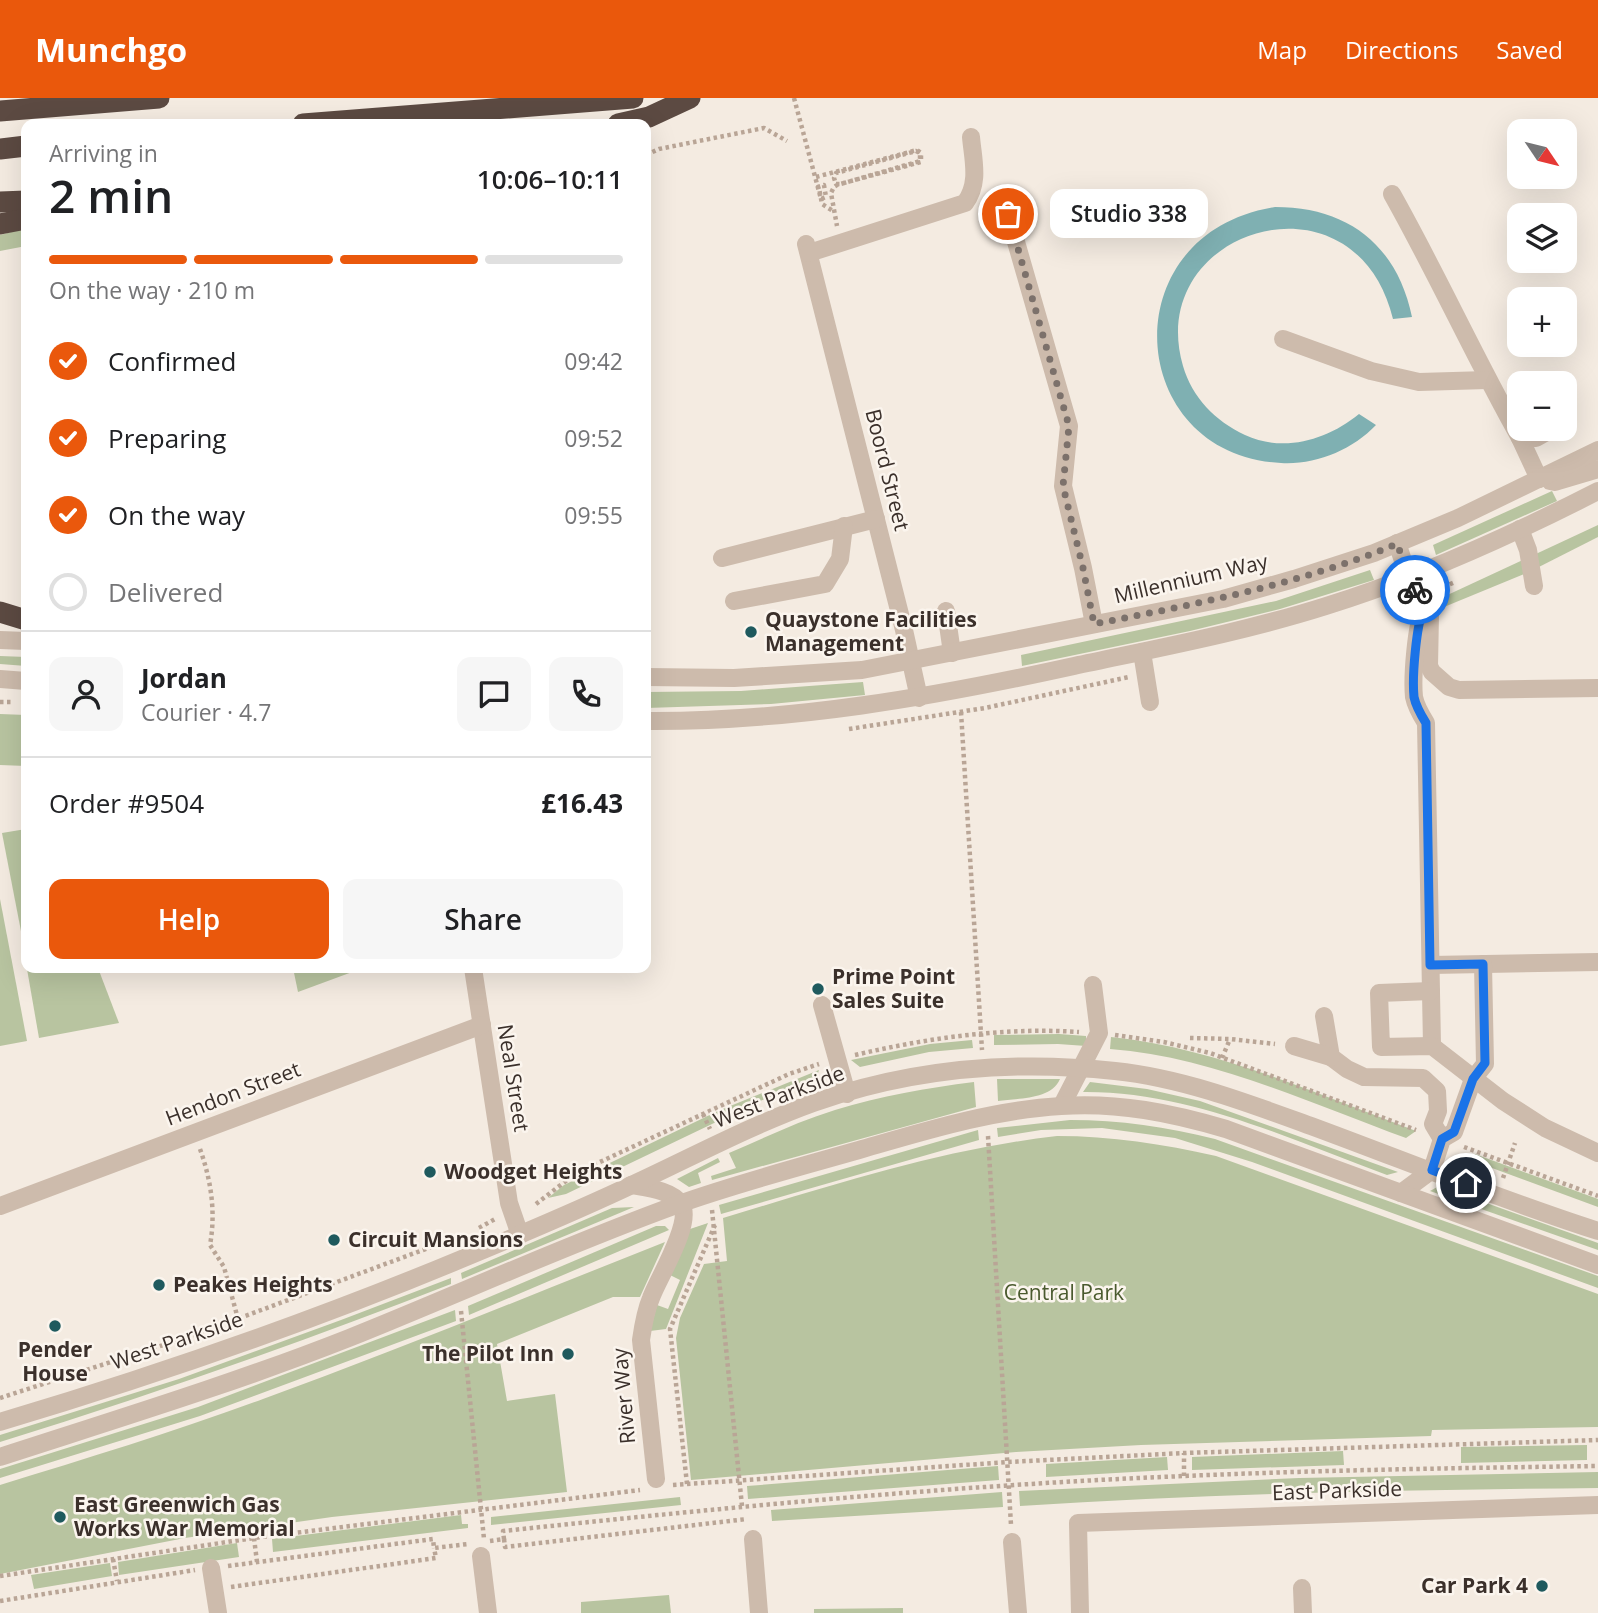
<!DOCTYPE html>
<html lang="en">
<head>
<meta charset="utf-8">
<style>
  body { margin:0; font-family:"Open Sans",sans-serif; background:#f6f6f6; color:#202124; height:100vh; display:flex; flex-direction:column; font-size:26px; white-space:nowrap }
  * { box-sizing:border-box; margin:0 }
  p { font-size:23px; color:#757577 }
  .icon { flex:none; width:38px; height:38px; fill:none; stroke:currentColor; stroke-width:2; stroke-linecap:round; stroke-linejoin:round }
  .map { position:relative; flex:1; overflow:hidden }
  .drawer { position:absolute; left:21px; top:21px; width:630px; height:854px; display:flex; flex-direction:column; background:#fff; border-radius:14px; box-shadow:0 7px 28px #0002 }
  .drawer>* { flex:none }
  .needle { width:46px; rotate:125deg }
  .controls { position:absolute; left:1507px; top:21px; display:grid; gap:14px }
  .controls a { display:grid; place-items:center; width:70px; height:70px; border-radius:14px; background:#fff; box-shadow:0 7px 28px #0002; font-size:35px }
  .pin { position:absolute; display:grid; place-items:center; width:60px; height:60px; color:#fff; margin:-30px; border:4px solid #fff; border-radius:50%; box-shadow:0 2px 7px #0007 }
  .courier { position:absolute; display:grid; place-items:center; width:70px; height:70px; margin:-35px; border:5px solid #1a73e8; border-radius:50%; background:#fff; color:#222; box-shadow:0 2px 9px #0007 }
  .bubble { position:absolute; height:49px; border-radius:14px; background:#fff; box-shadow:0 7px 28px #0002; font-size:23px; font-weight:600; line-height:49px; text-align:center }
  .summary em { font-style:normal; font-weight:600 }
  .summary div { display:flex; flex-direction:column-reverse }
  .summary { display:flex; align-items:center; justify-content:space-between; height:119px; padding:0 28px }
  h1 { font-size:46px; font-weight:600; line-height:52px }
  .bar { display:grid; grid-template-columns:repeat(4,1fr); gap:10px 7px; align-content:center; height:84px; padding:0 28px }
  .bar i { height:9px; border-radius:5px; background:#e0e0e0 }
  .bar .current { background:#ea580c }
  .bar p { grid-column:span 4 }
  .line { display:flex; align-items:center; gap:18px; padding:0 28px; border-top:2px solid #e0e0e0 }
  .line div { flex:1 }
  .round { display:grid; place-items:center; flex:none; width:74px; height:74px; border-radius:14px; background:#f6f6f6 }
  ol { padding:0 28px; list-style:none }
  li { display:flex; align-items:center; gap:21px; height:77px }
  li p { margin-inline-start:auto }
  li .icon { padding:7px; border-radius:50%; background:#ea580c; color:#fff; stroke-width:4 }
  li:last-child { color:#757577 }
  li i { width:38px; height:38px; border:4px solid #e0e0e0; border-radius:50% }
  .button { display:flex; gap:14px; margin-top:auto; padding:14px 28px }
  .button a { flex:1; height:80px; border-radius:14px; background:#ea580c; color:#fff; font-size:28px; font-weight:600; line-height:80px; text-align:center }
  .button a+a { background:#f6f6f6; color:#202124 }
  header { display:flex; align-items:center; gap:42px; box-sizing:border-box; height:98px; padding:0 35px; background:#ea580c; color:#fff }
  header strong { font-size:33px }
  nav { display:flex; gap:38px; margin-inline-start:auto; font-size:24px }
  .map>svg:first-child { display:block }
</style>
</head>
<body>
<header>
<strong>Munchgo</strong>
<nav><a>Map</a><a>Directions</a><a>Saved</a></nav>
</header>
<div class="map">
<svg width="1598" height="1515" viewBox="0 0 1598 1515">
  <rect width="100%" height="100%" fill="#f4ebe1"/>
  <!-- green -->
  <g fill="#b8c4a0">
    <path d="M26,130v18l-26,5v-16z"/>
    <path d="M1552,393l5,10 -121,54 -3,-10z"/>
    <path d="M1598,427v12l-69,35 -85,35 -3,-9z"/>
    <path d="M1370,472l4,10 -94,29 -90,22 -168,35 -1,-11 255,-54z"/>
    <path d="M0,558l26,1v9l-26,-2z"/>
    <path d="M863,584l2,13 -94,9 -125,4v-16l95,-1z"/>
    <path d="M0,616l26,1v51l-26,-1z"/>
    <path d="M26,731v128l-24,-124z"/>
    <path d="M0,801l27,142 -27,5z"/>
    <path d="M32,870h66l21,55 -80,15 -12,-69z"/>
    <path d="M293,870h70l-65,24z"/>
    <path d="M1059,936l27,2v10l-28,-2 -64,1v-10z"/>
    <path d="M1111,939c106,11 206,57 305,94l-10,7c-94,-34 -196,-82 -296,-89z"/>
    <path d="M972,942l1,8 -44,4 -69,15 -9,-7 79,-16z"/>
    <path d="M819,972l-3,9 -56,22 -194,93 -18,4 16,-13 154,-74z"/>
    <path d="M997,981h63c-9,21 -42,19 -62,22z"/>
    <path d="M974,984l2,25 -264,73 -1,-4 25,-8 -7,-15c35,-15 70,-32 106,-43 46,-14 92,-22 139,-28z"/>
    <path d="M1090,984l57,7 53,12 198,71 -11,3c-98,-36 -198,-84 -304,-83z"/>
    <path d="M1070,1022c50,0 97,7 145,19l383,137v12l-346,-126 -77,-24 -73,-10 -61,2 -43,7 -1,-9z"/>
    <path d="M978,1032l1,10 -258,74 -2,-9z"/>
    <path d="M1057,1038c54,0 106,8 159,20l382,138v133l-166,3 -1,6 -290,9 -125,7 -325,28 -15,-142 4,-20 24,-54 23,-3 -4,-43c110,-33 220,-69 334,-82z"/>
    <path d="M1475,1056l123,45v8l-125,-46z"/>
    <path d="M718,1060l2,4 -22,11 3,10 -12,4 -12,-8z"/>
    <path d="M1439,1088l159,57v7l-168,-59z"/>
    <path d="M634,1109l-172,72 -1,-6 151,-65z"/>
    <path d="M708,1125l-42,106 -16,2 7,-26 11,4 12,-29 -10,-5 20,-46z"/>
    <path d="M656,1128h9l4,4 -200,85 -1,-9z"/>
    <path d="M665,1144l-25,55h-27l-116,47 10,57 48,-7 12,98 -235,25 -147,21 -185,36v-89c88,-27 177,-54 263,-86 135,-49 268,-104 402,-157z"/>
    <path d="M451,1180v6c-149,58 -299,111 -451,158v-7l179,-56 162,-59z"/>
    <path d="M455,1212l1,11 -256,95 -200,62v-9l198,-62z"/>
    <path d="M1587,1347v15l-126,3v-16z"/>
    <path d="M1343,1353l1,14 -152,5v-13z"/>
    <path d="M1167,1359l1,13 -122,7v-13z"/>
    <path d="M998,1368l1,14 -251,19 -1,-13z"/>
    <path d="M1598,1374v16c-193,2 -386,5 -578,18l-1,-15 280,-13z"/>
    <path d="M1002,1394l1,15 -231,14 -1,-11z"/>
    <path d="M680,1399l1,8 -190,20v-8z"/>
    <path d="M461,1417l1,9h6v4l-195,24 -1,-13z"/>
    <path d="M237,1445l2,14 -120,18 -1,-13z"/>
    <path d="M110,1465l2,13 -78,13 -3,-14z"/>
    <path d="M669,1497l2,18h-90v-11z"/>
    <path d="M903,1510v5h-89v-4z"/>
  </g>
  <!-- water -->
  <path fill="#7fb0b2" d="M1275,109c73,0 122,38 137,110l-19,2c-38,-156 -250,-90 -210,47 9,31 32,55 62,69 39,18 82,5 114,-21l17,11c-24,25 -60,40 -95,38 -157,-8 -171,-230 -6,-256z"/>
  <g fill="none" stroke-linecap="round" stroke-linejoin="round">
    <!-- path -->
    <g stroke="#b9a596" stroke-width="4.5" stroke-dasharray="3.5 3.5" stroke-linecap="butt">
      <path d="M794,0l27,101 5,-2 -2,-12 -6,2 1,1 3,16 11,7"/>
      <path d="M646,57l13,-6 105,-21 23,13"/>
      <path d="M816,79l101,-27 4,3v9l-81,22h-4l-2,-6 2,-5 80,-22 4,2v8l-83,24 -3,2 -3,6 6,33"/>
      <path d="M1437,492l18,-8"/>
      <path d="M0,604h11"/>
      <path d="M961,614l21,338"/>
      <path d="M849,631l136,-21 144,-31"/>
      <path d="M1115,937l49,7 46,11 206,77"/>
      <path d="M1190,940l40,1 45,5"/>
      <path d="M855,957c73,-17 148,-28 224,-23"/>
      <path d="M1222,960l8,-19"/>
      <path d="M703,1016l7,15"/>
      <path d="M988,1038l23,389"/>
      <path d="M1464,1049l134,49"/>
      <path d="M200,1051c11,31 16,63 10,96l14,22 14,52"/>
      <path d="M1503,1080l12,-35"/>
      <path d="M536,1106l35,-27 16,-9 202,-94 30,-10"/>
      <path d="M712,1112l30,296"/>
      <path d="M479,1130l16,-9"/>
      <path d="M461,1213l23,228"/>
      <path d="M0,1300l194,-63 264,-98"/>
      <path d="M1184,1378v-23"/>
      <path d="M687,1386l-17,-155 45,-104"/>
      <path d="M673,1387l335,-23 176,-9 414,-13"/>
      <path d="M254,1440l3,24"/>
      <path d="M504,1441l1,8 242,-28"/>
      <path d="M490,1443l14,-2 -1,-8c227,-24 454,-46 682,-55 137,-6 275,-8 413,-10"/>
      <path d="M113,1461l4,22"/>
      <path d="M228,1468l205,-27 1,9 34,-4"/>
      <path d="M0,1478l254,-38 386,-48"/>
      <path d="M231,1489l205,-29 -2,-10"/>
      <path d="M0,1503l195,-31"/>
    </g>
    <!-- minor -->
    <g stroke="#cdbbac" stroke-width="18">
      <path d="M1392,96c45,80 83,164 128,244h16l16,-9"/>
      <path d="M1008,116l61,212 -6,60 20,82 11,56"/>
      <path d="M806,146l98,386 15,68"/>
      <path d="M809,155l156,-50c15,-20 8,-43 6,-66"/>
      <path d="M1283,241l88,32 48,11 68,-2"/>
      <path d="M1520,340l19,41"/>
      <path d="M1550,383l5,1 43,-13"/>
      <path d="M1520,431l8,21 6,36"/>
      <path d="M1397,445l12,35 21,37 -1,51 3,6 17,15 10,3 139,-2"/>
      <path d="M722,460l154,-39"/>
      <path d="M734,503l91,-17 15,-25 4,-33"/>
      <path d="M1424,509c-8,19 -12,70 -10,90 2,10 7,18 12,26l6,323"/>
      <path d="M946,513l6,42"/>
      <path d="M0,542l26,1"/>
      <path d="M1142,554l8,50"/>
      <path d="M646,579l88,1 128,-8 361,-71 71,-20 80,-26 84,-35 140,-68"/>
      <path d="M0,581l26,2"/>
      <path d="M646,623c145,1 287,-24 428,-55 84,-18 170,-34 252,-60 94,-29 184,-70 272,-115"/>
      <path d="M1431,867l167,-3"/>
      <path d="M473,870l36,235 11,32"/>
      <path d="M1431,893l-52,2 2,54 51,-1 71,55 42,27 53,25"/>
      <path d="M822,907l25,89"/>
      <path d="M1324,918l7,41 16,12 17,8 59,1 14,13 1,20 -5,13 9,15"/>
      <path d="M1294,948l37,11"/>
      <path d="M1062,1007l37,-72 -6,-48"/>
      <path d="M631,1087c16,3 40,5 50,19 13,18 -23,74 -30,94 -6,14 -8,28 -10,42l15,139"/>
      <path d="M1401,1095l31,-23 10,-31 12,-7 19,-53 12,-15 -2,-100"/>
      <path d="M0,1108l482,-181"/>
      <path d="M0,1324c157,-47 313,-101 464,-164 58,-24 115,-48 172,-75 58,-27 116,-58 177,-80 97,-34 201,-43 302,-32 67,7 133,32 196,55 95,35 190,74 287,105"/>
      <path d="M0,1359c117,-38 235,-74 349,-119 110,-44 219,-94 330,-134 59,-21 120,-37 180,-54 66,-19 133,-40 202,-44 57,-4 111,7 165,23l372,136"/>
      <path d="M753,1441l6,74"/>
      <path d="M1012,1444l6,71"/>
      <path d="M481,1458l7,57"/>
      <path d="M211,1470l7,45"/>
      <path d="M1302,1490l1,25"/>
      <path d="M1080,1515l-2,-90 520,-18"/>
    </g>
    <!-- highway -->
    <g stroke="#5c4a42" stroke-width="21">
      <path d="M0,13l159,-13"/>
      <path d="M303,26l330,-26"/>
      <path d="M618,26l31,-7 41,-19"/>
      <path d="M0,51l26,-3"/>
      <path d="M0,104l26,-1"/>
      <path d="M0,126l26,-5"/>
      <path d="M0,514l26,8"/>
    </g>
  </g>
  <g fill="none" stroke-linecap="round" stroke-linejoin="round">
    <!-- done -->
    <path stroke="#7c716b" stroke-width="7" stroke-dasharray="0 12.6" d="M1008,116l61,212 -6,60 20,82 11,56c103,-20 206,-40 303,-80l18,46"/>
    <!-- route -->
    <path stroke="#1a73e8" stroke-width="9" d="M1415,492l9,17c-8,19 -12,70 -10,90 2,10 7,18 12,26l4,242 53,-1 2,99 -12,16 -19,53 -12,7 -10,31 34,13"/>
  </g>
  <!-- markers -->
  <g fill="#1f5a5e" stroke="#fbf5ee" stroke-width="2.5">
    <circle cx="751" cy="534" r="7"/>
    <circle cx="818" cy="891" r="7"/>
    <circle cx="430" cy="1074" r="7"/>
    <circle cx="334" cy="1142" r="7"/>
    <circle cx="159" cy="1187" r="7"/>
    <circle cx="55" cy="1228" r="7"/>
    <circle cx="568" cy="1256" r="7"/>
    <circle cx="60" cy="1419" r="7"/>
    <circle cx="1542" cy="1488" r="7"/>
  </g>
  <g text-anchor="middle" stroke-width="5" stroke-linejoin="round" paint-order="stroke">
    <!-- street labels -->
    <g font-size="21" fill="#3b302b" stroke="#fbf5ee">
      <text transform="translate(887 372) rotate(76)" y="7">Boord Street</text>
      <text transform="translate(1191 481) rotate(-13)" y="7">Millennium Way</text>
      <text transform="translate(513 980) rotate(81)" y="7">Neal Street</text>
      <text transform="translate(233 996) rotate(-21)" y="7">Hendon Street</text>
      <text transform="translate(779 999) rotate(-21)" y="7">West Parkside</text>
      <text transform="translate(177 1243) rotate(-19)" y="7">West Parkside</text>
      <text transform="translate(624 1298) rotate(-95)" y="7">River Way</text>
      <text transform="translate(1337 1393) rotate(-2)" y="7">East Parkside</text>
    </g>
    <!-- poi labels -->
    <g font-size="21" font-weight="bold" fill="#3b302b" stroke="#fbf5ee" text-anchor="start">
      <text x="765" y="529">Quaystone Facilities<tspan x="765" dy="24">Management</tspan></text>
      <text x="832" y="886">Prime Point<tspan x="832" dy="24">Sales Suite</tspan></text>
      <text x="444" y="1081">Woodget Heights</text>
      <text x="348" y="1149">Circuit Mansions</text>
      <text x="173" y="1194">Peakes Heights</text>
      <text x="55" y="1259" text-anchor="middle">Pender<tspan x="55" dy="24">House</tspan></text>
      <text x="554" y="1263" text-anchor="end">The Pilot Inn</text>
      <text x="74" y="1414">East Greenwich Gas<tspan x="74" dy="24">Works War Memorial</tspan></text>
      <text x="1528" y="1495" text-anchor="end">Car Park 4</text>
    </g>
    <!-- park labels -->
    <g font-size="21" fill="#4a5a2e" stroke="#fbf5ee">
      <text x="1064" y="1202">Central Park</text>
    </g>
  </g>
</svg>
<div class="controls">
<a><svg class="needle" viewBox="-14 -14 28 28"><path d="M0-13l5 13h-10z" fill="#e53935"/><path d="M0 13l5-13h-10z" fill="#757577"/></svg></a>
<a><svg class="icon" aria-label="layers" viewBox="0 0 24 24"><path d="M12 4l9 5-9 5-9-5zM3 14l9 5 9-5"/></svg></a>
<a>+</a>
<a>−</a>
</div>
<div class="pin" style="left:1008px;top:116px;background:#ea580c"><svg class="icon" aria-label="bag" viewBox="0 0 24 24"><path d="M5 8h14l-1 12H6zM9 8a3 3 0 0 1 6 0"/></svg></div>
<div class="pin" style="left:1466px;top:1085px;background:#1f2937"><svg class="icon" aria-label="home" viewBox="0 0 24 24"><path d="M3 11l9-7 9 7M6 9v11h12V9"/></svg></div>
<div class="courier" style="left:1415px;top:492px"><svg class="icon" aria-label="bike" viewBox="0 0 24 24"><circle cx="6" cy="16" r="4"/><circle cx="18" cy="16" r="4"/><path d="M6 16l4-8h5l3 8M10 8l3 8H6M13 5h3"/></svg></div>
<div class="bubble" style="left:1050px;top:91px;width:158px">Studio 338</div>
<section class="drawer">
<div class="summary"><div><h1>2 min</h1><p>Arriving in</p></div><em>10:06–10:11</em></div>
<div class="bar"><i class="current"></i><i class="current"></i><i class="current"></i><i></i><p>On the way · 210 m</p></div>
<ol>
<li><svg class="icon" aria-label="check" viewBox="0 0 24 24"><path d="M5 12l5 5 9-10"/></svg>Confirmed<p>09:42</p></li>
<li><svg class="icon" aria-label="check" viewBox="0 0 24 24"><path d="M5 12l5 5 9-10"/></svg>Preparing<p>09:52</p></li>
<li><svg class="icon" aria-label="check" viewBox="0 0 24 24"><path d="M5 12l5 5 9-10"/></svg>On the way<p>09:55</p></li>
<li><i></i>Delivered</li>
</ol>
<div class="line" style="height:126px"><a class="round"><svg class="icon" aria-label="person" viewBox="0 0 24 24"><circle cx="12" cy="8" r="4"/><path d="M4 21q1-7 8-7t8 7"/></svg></a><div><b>Jordan</b><p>Courier · 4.7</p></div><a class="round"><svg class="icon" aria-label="chat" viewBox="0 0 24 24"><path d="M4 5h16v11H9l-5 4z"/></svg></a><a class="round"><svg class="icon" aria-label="phone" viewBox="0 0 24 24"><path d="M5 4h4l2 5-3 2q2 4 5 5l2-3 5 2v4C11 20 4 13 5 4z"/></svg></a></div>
<div class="line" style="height:91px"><div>Order #9504</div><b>£16.43</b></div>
<div class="button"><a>Help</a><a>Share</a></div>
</section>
</div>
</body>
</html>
